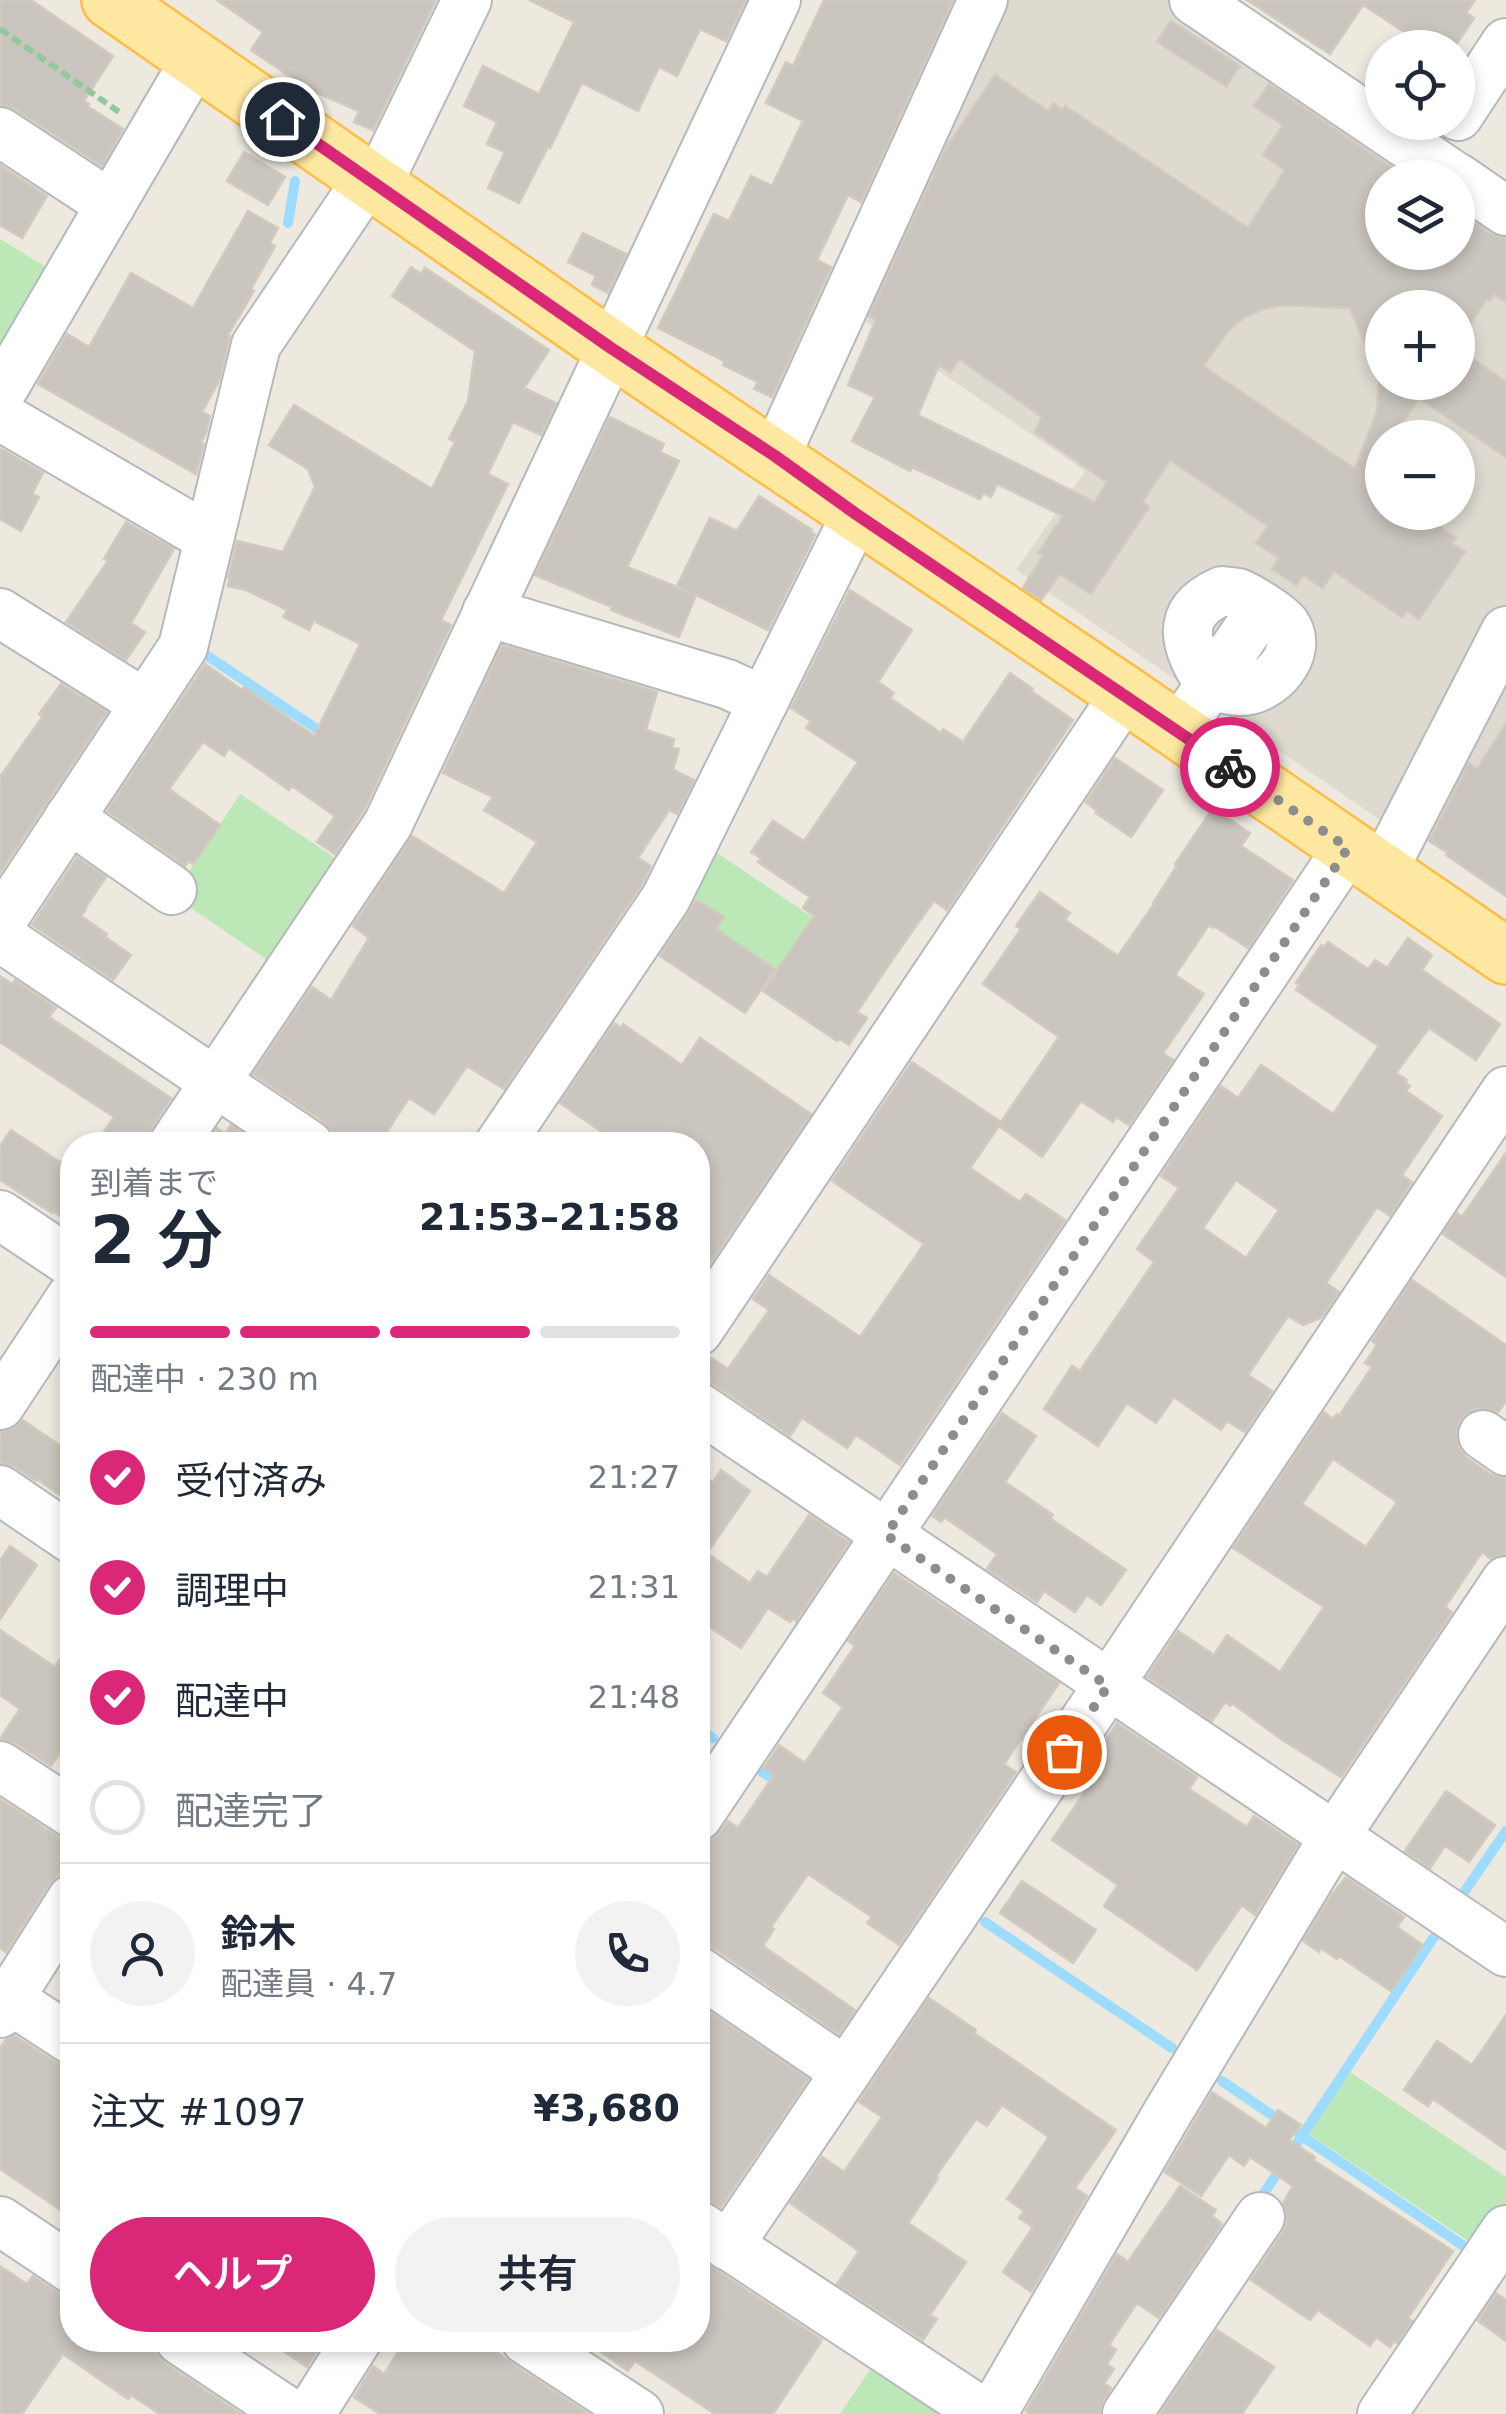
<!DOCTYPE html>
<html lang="ja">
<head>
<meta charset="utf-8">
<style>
  body { margin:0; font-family:"DejaVu Sans","Noto Sans JP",sans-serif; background:#f2f2f3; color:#1f2937; height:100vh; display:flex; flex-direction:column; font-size:38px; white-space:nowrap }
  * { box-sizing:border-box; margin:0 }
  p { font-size:32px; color:#747a83 }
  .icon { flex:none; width:55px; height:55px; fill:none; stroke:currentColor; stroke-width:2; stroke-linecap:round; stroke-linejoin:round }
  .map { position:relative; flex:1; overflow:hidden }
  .details { position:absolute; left:60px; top:1132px; width:650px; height:1220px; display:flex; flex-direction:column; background:#fff; border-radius:40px; box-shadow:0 5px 15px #0003 }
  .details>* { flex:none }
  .controls { position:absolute; left:1365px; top:30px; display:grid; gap:20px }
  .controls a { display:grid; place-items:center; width:110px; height:110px; border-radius:50%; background:#fff; box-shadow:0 5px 15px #0003; font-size:50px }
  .pin { position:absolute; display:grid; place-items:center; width:85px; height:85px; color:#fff; margin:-42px; border:5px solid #fff; border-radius:50%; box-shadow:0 2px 10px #0007 }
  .courier { position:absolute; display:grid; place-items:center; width:100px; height:100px; margin:-50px; border:8px solid #db2777; border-radius:50%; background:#fff; color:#222; box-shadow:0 2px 12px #0007 }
  .summary em { font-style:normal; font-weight:600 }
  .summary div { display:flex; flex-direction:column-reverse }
  .summary { display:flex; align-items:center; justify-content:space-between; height:170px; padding:0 30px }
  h1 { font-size:65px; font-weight:600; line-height:75px }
  .bar { display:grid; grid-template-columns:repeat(4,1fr); gap:15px 10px; align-content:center; height:120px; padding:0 30px }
  .bar i { height:12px; border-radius:8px; background:#e0e1e3 }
  .bar .selected { background:#db2777 }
  .bar p { grid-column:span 4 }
  .line { display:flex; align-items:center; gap:25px; padding:0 30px; border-top:2px solid #e0e1e3 }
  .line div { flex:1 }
  .round { display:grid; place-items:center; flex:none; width:105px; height:105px; border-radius:52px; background:#f2f2f3 }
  ol { padding:0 30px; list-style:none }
  li { display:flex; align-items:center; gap:30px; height:110px }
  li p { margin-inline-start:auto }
  li .icon { padding:10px; border-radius:50%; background:#db2777; color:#fff; stroke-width:4 }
  li:last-child { color:#747a83 }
  li i { width:55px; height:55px; border:5px solid #e0e1e3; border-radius:50% }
  .button { display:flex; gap:20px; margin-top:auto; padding:20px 30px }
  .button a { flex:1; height:115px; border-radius:60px; background:#db2777; color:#fff; font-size:40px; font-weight:600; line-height:115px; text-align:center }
  .button a+a { background:#f2f2f3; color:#1f2937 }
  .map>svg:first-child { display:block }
</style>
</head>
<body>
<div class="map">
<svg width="1506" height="2414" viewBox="0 0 1506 2414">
  <rect width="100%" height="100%" fill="#ede9df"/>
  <!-- education -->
  <path fill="#dfdacf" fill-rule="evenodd" d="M991,0h182l263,177 -54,1v74h76v-60l48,33v613l-95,-65 -25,51 -370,-254 69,-99 -233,-159zM1382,308h76v74h-76zM1382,438h76v74h-76z"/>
  <!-- green -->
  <g fill="#bce8b8">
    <path d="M0,239l51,31 -51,86z"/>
    <path d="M240,794l95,64 -69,101 -93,-63z"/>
    <path d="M704,844l108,73 -35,53 -101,-69z"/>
    <path d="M1350,2072l156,105v34l-26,38 -171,-115z"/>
    <path d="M876,2361l81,53h-117z"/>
  </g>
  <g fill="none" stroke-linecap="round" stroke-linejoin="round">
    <!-- stream -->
    <g stroke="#9ddcff" stroke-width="10">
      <path d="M288,223l7,-42"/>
      <path d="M200,651l129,86"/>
      <path d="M698,1727l15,11"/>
      <path d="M762,1772l19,12"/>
      <path d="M1456,1904l50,-73"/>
      <path d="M985,1922l187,126"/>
      <path d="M1222,2081l63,43"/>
      <path d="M1299,2134l172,117"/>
      <path d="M1258,2202l182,-274"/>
    </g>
  </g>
  <!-- building -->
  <g fill="#cac5be" stroke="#d2cabd" stroke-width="2.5" fill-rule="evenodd">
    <path d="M0,0h31l82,56 -29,45 5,3 -2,2 36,23 -21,37 -87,-57 -15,-4z"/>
    <path d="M217,0h219l-63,130 -19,-8 5,-11 -51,-22 -57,-39 12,-18z"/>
    <path d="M529,0h217l-20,41 -26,-12 -23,47 -18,-9 -21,44 -56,-28 -32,65 -2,-1 -29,56 -31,-15 17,-36 -18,-8 10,-22 -33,-16 19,-40 56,28 35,-72z"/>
    <path d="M824,0h129l-92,202 -13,-7 -31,65 14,7 -59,130 -18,-8 4,-7 -35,-17 1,-4 -66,-33 56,-114 15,7 22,-45 21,10 31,-65 -37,-18 20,-41 7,4z"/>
    <path d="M1247,0h228l-9,13 8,5 -20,30h-25l-66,-43 -33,49z"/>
    <path d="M1171,21l69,45 -14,20 -69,-44z"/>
    <path d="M995,75l53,36 5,-8 9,7 3,-4 183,122 37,-58 -22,-15 20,-30 -29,-19 15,-22 138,94h-25v74h76v-41l32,23 16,4v64l-12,-8 -4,7 -3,-2 -29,43v-34h-76v74h76v-33l48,33v75l-87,-59 -27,40h-10v13l-17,25 17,12v24h37l37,26 -4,6 13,8 -46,67 -12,-8 -5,6 -68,-46 -11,17 -20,-13 -7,10 -24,-16 7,-11 -23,-15 12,-17 -98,-66 -28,42 7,5 -58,87 -31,-20 -19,26 -18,-12 20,-32 -5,-3 25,-37 -66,-32 -6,13 -8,-4 -3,6 -68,-32 -2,4 -58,-30 23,-44 -27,-12 28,-65 -7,-4 77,-168zM1283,305l67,3 31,74h-2l-2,29 -22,58 -152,-103 24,-34 16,-14 20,-9zM959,359l83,58 -7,15 72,50 -12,20 -177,-87 21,-50 11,7z"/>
    <path d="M244,152l41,25 -17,28 -41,-24z"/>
    <path d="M0,165l47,31 -25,42 -22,-13z"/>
    <path d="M248,211l30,17 -8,15 5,3 -24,43 3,2 -26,44 2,1 -11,45 -17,31 8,4 -4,17 -5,9 3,2 -8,30 -158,-90 29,-50 22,13 42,-74 62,35z"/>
    <path d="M583,233l43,21 -18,39 -16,-8 4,-9 -28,-14z"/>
    <path d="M411,267l10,7 4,-6 124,82 -25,38 32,15 -15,32 -28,-13 -25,52 20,10 -67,136 10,5 -87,185 -29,44 -18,-12 18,-26 -43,-30 -3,4 -60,-42 -5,8 -21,-14 -34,47 51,36 -27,39 -5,-3 -3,5 -78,-55 98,-147 37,26 2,-3 70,49 46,-92 -46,-23 -5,9 -26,-13 4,-7 -41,-20 -18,-4 2,-8h-2l9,-37 46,11 32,-65 -7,-18 -39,-24 25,-40 138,84 23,-47 -6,-3 19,-38 7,-50 -83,-55z"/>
    <path d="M610,417l54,27 -4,8 19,9 -52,106 65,26 -15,-7 33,-68 27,13 22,-35 53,34 -1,2 4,3 -47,95 -72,-35 -17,42 -68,-27 1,-3 -77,-32z"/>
    <path d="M0,448l43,25 -11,21 7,3 -18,34 -21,-12z"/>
    <path d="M126,522l48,27 -43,74 14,9 -19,28 -60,-38 42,-61 -4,-2z"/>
    <path d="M850,590l62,40 -34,52 16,11 -4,5 51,35 2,-4 20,13 47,-69 23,16 -2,2 42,29 -126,190 -13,-9 -33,46 -44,65 10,6 -18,27 -9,-6 -3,2 -74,-50 51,-75 -11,-8 7,-11 -52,-35 3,-4 -10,-6 22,-31 31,20 54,-79 -52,-34 5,-7 -20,-13z"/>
    <path d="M502,645l155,47 -11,38 28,9 -2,9 7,1 -6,21 21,10 -17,34 -8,-4 -31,48 13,8 -9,18 -138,205 -37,-23 -33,48 -25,-16 -31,47h-42l-3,-13 -9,-10 -71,-48 59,-87 19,13 38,-62 -16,-12 59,-90 92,57 33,-51 -53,-32 9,-13 -50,-24z"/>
    <path d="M61,684l46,28 -107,161v-96l43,-61 -4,-2z"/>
    <path d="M1506,724v172l-60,-41 2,-2 -19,-12 40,-78 8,6z"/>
    <path d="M1115,758l48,32 -32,47 -35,-24 1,-2 -11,-9z"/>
    <path d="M1213,808l37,25 -9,13 52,34 -45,68 -34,-22 -1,2 -4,-3 -34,50 29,19 -41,59 10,7 -44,65 -13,-8 -3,5 -32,-21 -39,56 -43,-31 2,-3 -31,45 50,34 6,-8 39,26 -165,245 -44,-30 -9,13 -45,-30 -12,18 -77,-52 -15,-4v-22l10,-2 20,13 41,-59 -16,-11 16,-24 91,62 64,-93 -92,-63 80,-119 89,60 58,-85 -76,-53 38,-55 -5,-3 24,-34 30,21 -5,7 53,36 36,-52 -1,-1 24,-37 -2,-2z"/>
    <path d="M77,857l29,20 -21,31 1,1 -5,7 26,18 -2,3 26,18 -18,25 -81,-55z"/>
    <path d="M696,900l28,17 -8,12 59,40 -30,44 -85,-57z"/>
    <path d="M1408,938l24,17 -10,15 78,54 -24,36 -47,-32 -33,45 11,7 -2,3 5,3 -4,5 36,25 -40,59 10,7 -22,34 -13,-9 -51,76 13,9 -18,26 -18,7 -15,-9 -40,59 24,16 -27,41 -18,-11 -6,9 -47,-33 -18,26 -29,-20 -29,43 -54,-37 28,-43 8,5 74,-109 -17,-13 42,-61 -18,-12 60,-90 17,12 23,-33 72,49 46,-68 -83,-56 3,-5 -3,-2 25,-38 3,2 4,-5 40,27 7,-9 12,8zM1236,1180l43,30 -33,48 -43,-30z"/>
    <path d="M0,976l12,8 3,-4 41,28 -7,9 122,81 -21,32 -4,15h-51l19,-28 -114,-75z"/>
    <path d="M614,1023l7,5 2,-4 59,41 18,-27 111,76 -102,151h-11v-120h-77l-61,-42z"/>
    <path d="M231,1125l29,20h-54l11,-17 8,6z"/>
    <path d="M11,1130l61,40v54l-19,-13 -1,2 -52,-33v-34z"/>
    <path d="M1506,1153v124l-63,-43 14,-21 5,4z"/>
    <path d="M1412,1280l94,65v56l-8,11 -14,-4 -14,3 -10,9 -4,14 3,14 8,10 23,16 16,4v76l-15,5 -9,-7 -37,55 7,5 -111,165 -60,-38 -49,-36 -2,3 -5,-4 -13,19 -65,-44 31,-46 36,24 13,-20 53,37 44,-65 -91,-59 91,-136 9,7 4,-5 2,2 33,-49 -7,-4 12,-18 -5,-4zM1333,1459l64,43 -31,45 -64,-43z"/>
    <path d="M1002,1413l34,23 -31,46 48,33 -2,4 75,51 -25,35 -14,-10 -12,17 -31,-21 -7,11 -50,-33 10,-15 -53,-37 -3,5 -9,-6z"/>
    <path d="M23,1420l49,34v50l-35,-25 -1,2 -21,-14 -15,-4v-31l13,-3z"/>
    <path d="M721,1470l29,21 -43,62 43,30 8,-12 9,6 42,-62 40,27 -53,79 -3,-3 -3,4 -22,-14 -27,40 -43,-29v-147l15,10z"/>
    <path d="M10,1546l27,19 -37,54v-58z"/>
    <path d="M894,1573l165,110 -55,81 12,8 -117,173 -32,-22 5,-6 -64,-43 -37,53 3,2 -11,17 92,64 -16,24 -125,-86 -16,-4v-95l4,-7 9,-2 9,-8 8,-11 10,7 36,-53 -10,-7 15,-23 26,18 38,-56 -20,-14 32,-47 -7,-5z"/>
    <path d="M0,1630l55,37 17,-26v94l-21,31 -36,-23 -15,-4 20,-30 -20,-14z"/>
    <path d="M1117,1723l80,54 -8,12 58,38 7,-11 44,29 -43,70 -13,-10 -45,65 -93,-64 14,-21 -66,-45 39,-57 -2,-2 2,-3 -8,-6z"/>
    <path d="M1446,1791l49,34 -26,37 -24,-16 -15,22 -25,-17z"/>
    <path d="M0,1799l57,37 15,4v32l-14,3 -9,9 -43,68 -6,-4z"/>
    <path d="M1346,1877l58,40 -7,10 26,18 -32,46 -52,-35 -2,3 -16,-11 -2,4 -16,-11 28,-45z"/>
    <path d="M1022,1881l74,49 -23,33 -73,-50z"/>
    <path d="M929,1998l47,32 -2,3 142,97 -41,58 12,8 -56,96 -28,-20 30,-45 -14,-9 5,-7 -17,-12 42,-62 -47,-32 -15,21 -11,-7 -40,57 2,2 -30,45 58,39 -36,53 7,4 -14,21 -86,-56 22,-33 -69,-48 32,-46 22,15 38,-55 -23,-15z"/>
    <path d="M698,2004l110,75 -87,128 -9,-5 -14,-4z"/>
    <path d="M1506,2015v135l-73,-51 -5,7 -24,-16 33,-49 35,24z"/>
    <path d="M15,2036l42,27 15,4v151l-72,-49v-121l6,-9z"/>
    <path d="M1212,2092l54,36 12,-18 23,15 -12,15 26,17 -2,3 140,91 -45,67 4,3 -15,22 -3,-2 -4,6 -14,-10 -6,9 -52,-36 -8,10 -59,-40 32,-48 4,-14 -4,-15 10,-17 -43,-29 -6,9 -15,-11 -28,41 -36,-24z"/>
    <path d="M1180,2186l36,24 -4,6 10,8 -63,94 -22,-15 -28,42 7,5 -9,14 7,5 -10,14 7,5 -7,12 -4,14h-70l-4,-3 91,-157 11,8z"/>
    <path d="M698,2258l124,82 -49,74h-58l-80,-53 -7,10 -44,-31h114z"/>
    <path d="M0,2266l27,18 6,-8 24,16 15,6v42h73l9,6 2,7 9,10 76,51h-81l-29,-19 -3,4 -65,-45 -41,60h-22z"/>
    <path d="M1496,2293l10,7v41l-28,-20z"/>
    <path d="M1217,2330l57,37 -32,47h-82z"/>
    <path d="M267,2340h57l-17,27z"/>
    <path d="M406,2340h75l30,23 78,51h-209l-26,-17 19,-31 11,8z"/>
  </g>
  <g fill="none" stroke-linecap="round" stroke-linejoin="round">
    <!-- minor casing -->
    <g stroke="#b5b9be" stroke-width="52">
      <g id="minor">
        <path d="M1194,0l263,178"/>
        <path d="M1458,116l48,-73"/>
        <path d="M0,132l111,73"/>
        <path d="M1458,178l48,33"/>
        <path d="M377,185l90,-185"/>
        <path d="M0,394l196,-335"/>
        <path d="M0,416l209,122"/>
        <path d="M775,457l208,-457"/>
        <path d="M1222,591c5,1 11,1 16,2 10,4 40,22 47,31 21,28 -15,67 -44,67 -9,1 -21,-4 -31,-6 -25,-38 -38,-72 12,-94z"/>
        <path d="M487,612l240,72 37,17"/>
        <path d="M0,613l145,91"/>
        <path d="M1194,708l69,-101"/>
        <path d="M69,818l103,72"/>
        <path d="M1382,872l124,-241"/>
        <path d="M0,923l183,-276 73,-302 112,-166"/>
        <path d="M0,937l309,208"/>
        <path d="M173,1145l215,-321 388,-824"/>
        <path d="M499,1145l167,-247 190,-383"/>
        <path d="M0,1215l72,48"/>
        <path d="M698,1331l427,-637"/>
        <path d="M0,1405l72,-109"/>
        <path d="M698,1407l808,545"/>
        <path d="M1483,1435l23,16"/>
        <path d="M0,1490l72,49"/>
        <path d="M0,1766l72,47"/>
        <path d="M698,1816l650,-968"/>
        <path d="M698,1971l148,101"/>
        <path d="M0,1993l72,47"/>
        <path d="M0,2013l72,-114"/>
        <path d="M0,2221l72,48"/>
        <path d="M698,2225l287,189"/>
        <path d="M728,2246l380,-560 398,-595"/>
        <path d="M180,2340l111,74"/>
        <path d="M526,2340l113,74"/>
        <path d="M310,2414l47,-74"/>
        <path d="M992,2414l176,-302 167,-276 171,-255"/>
        <path d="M1127,2414l133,-197"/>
        <path d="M1382,2414l124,-184"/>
      </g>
    </g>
    <!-- major casing -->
    <g stroke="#ffbd46" stroke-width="60">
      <path id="major" d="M110,0l501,348 514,346 381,262"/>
    </g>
    <!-- path -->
    <path stroke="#91c99c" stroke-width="6" stroke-dasharray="10 5" stroke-linecap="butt" d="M0,29l122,85"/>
    <!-- minor -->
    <use href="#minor" stroke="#fff" stroke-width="48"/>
    <!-- major -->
    <use href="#major" stroke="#ffe9a2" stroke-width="55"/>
  </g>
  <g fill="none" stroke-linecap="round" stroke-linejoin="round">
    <!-- done -->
    <path stroke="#8c8e8e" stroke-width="10" stroke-dasharray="0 18" d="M1064,1752l44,-66 -222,-151 462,-687 -118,-81"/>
    <!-- route -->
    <path stroke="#db2777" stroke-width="12" d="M282,119l329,229 164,108 81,58 374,253"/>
  </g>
</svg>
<div class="controls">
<a><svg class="icon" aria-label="locate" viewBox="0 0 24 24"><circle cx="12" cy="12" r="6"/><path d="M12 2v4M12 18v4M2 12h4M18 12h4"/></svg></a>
<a><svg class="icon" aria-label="layers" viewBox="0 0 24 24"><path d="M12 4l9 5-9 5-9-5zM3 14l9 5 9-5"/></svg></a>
<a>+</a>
<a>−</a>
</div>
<div class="pin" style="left:1064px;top:1752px;background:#ea580c"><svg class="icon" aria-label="bag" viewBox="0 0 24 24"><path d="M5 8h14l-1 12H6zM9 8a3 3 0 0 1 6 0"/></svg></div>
<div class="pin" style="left:282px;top:119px;background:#1f2937"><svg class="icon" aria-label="home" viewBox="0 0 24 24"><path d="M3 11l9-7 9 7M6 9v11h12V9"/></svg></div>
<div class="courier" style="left:1230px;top:767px"><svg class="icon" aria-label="bike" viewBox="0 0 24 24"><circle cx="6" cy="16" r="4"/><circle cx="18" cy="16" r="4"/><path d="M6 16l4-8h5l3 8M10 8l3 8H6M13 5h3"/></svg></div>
<section class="details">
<div class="summary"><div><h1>2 分</h1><p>到着まで</p></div><em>21:53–21:58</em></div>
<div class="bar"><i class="selected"></i><i class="selected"></i><i class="selected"></i><i></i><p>配達中 · 230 m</p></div>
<ol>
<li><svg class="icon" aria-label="check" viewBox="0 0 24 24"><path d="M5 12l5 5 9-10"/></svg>受付済み<p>21:27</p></li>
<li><svg class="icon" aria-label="check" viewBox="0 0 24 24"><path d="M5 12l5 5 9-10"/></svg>調理中<p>21:31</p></li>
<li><svg class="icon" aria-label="check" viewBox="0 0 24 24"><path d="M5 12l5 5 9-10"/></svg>配達中<p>21:48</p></li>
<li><i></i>配達完了</li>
</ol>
<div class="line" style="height:180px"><a class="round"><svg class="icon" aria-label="person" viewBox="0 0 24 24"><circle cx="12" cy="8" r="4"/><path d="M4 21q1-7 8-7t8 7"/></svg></a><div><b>鈴木</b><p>配達員 · 4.7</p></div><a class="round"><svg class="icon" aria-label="phone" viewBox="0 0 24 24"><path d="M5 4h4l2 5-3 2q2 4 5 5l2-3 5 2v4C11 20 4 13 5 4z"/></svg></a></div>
<div class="line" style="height:130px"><div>注文 #1097</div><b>¥3,680</b></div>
<div class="button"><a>ヘルプ</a><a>共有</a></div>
</section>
</div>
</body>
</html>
